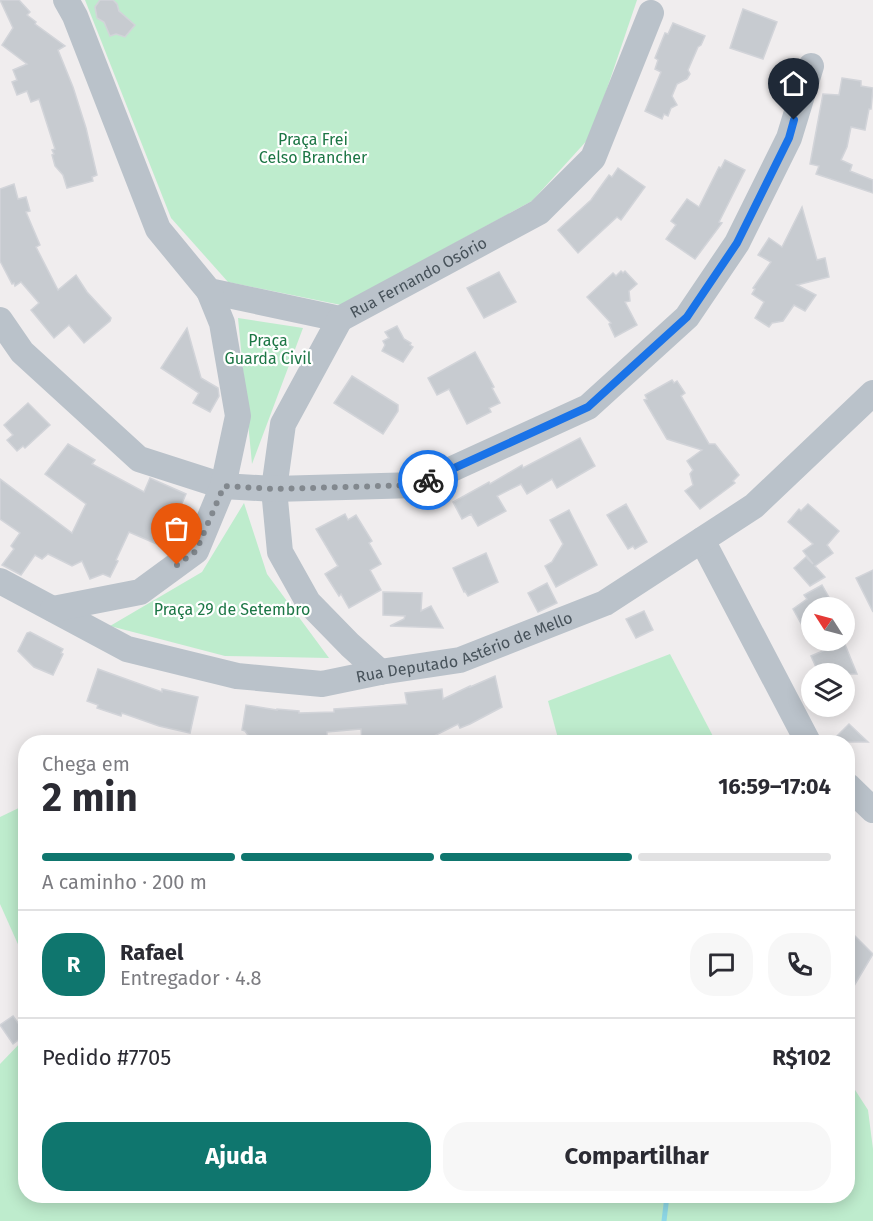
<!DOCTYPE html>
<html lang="pt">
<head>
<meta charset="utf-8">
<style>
  body { margin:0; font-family:"Fira Sans",sans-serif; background:#f7f7f7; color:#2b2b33; height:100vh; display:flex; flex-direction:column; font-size:22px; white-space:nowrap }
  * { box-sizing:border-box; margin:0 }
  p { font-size:20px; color:#7c7c81 }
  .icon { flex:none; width:33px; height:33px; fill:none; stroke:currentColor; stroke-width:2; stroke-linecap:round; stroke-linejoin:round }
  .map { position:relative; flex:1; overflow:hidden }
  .panel { position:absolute; left:18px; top:735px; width:837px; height:468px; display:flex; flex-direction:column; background:#fff; border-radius:24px; box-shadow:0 3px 15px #0003 }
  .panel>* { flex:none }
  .needle { width:39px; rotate:306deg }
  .tools { position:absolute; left:801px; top:597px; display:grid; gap:12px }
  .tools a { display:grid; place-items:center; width:54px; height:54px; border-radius:50%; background:#fff; box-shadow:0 3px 15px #0003; font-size:30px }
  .pin { position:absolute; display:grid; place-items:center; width:51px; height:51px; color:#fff; margin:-62px -26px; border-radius:50% 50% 50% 0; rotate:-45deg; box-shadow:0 0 6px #0007 }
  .pin .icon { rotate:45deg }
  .courier { position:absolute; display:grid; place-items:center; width:60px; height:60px; margin:-30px; border:4px solid #1a73e8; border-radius:50%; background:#fff; color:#222; box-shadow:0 2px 8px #0007 }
  .head em { font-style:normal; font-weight:700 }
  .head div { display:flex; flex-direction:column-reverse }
  .head { display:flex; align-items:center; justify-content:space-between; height:102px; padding:0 24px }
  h1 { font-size:39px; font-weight:700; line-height:45px }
  .bar { display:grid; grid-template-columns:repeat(4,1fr); gap:9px 6px; align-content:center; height:72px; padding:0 24px }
  .bar i { height:8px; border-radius:4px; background:#e1e1e2 }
  .bar .active { background:#0f766e }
  .bar p { grid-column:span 4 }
  .line { display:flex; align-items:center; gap:15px; padding:0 24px; border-top:2px solid #e1e1e2 }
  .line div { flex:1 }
  .round { display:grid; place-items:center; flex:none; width:63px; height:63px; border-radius:24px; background:#f7f7f7 }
  .button { display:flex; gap:12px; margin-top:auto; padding:12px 24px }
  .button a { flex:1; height:69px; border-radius:24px; background:#0f766e; color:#fff; font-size:24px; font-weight:700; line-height:69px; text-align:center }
  .button a+a { background:#f7f7f7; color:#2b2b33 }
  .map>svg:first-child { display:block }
</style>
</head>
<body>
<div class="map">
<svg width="873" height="1221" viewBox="0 0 873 1221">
  <rect width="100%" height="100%" fill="#f0edee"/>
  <!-- green -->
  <g fill="#beeccd">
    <path d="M85,0h552l-46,136 -59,65 -191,104 -113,-23 -57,-64z"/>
    <path d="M238,318l65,10 -51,136z"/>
    <path d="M244,503l23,71 62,84 -104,-2 -115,-30 92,-54z"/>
    <path d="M670,654l46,88h-157l-11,-41z"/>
    <path d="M25,805v155l-25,-56v-87z"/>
    <path d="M25,1038l1,158h822v-117l20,31 5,39v72h-873v-157z"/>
  </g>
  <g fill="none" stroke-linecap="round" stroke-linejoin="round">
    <!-- stream -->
    <path stroke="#8dd7e6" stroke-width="5" d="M664,1221l3,-25"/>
  </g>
  <!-- building -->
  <g fill="#c7cbd0" stroke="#d2d4d9" stroke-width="1.5">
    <path d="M0,0h19l11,12 -3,3 9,7 -1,2 30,22 -7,4 15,37 13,41 11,47 -5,2 1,4 -26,7 -4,-13 -8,-9 -3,-11 2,-1 -2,-4 3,-1 -16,-50 -8,3 -4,-11 -10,4 -5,-13 5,-2 -4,-10 14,-6 -25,-19 11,-17z"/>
    <path d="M100,0h13l4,4 2,7 16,14 -10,12 -9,-3 -6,2 -6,-14 -7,-4 -2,-11z"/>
    <path d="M743,9l34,13 -14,37 -33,-11z"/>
    <path d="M673,23l32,13 -4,9 -3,2 -10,23 2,4 -3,5 -10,5 -5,12 5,9 -6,3 -3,8 -4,-2 -2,5 -17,-8 16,-39 -6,-3 3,-9 -3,-2 10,-25 3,1z"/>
    <path d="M842,78l19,3v5l12,2 -2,21h-2l-4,21 -14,-3 -4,20 -6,13 11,5 -2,6 23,9v13l-57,-19 3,-8 -9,-2 13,-70 16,1z"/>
    <path d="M725,160l20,10 -26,52 3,1 -27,36 -29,-20 10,-14 -5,-4 16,-22 12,8 20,-40 2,1z"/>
    <path d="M618,168l27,19 -24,33 -4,-3 -39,36 -20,-23 33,-30 18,-25 3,2z"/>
    <path d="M14,184l4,15 8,-2 4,14 -4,1 14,33 -4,2 22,43 18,-15 11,17 24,26 -1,3 -26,22 -15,-18 -15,13 -23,-28 8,-7 -18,-21 -6,4 -1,-3 -2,1 -12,-23v-72z"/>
    <path d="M802,207l15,53 8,-2 4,19 -32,8 19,10 -11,16 -11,-6 -11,16 -11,2 -3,4 -14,-9 9,-16 -12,-8 3,-5 -2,-1 18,-26 -13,-7 11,-17 13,9z"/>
    <path d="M621,271l2,2 2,-2 12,13 -8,7 1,10 -5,1 12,23 -22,12 -6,-13 2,-1 -24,-26 26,-24 3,3z"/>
    <path d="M499,272l17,30 -32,16 -17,-30z"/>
    <path d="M397,326l7,13 7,4 -1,2 3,2 -10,15 -21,-11 3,-6 -2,-4 6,-3 -4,-6z"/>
    <path d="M187,328l14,50 17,10 1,8 -9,16 -17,-9 6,-10 -38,-25z"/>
    <path d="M475,352l19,35 -2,1 8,15 -11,5 2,4 -24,12 -18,-35 -12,6 -9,-17z"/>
    <path d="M352,376l46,29v6l-15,23 -49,-31z"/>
    <path d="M672,380l2,3 3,-2 8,12 -4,3 28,48h6l24,31 -6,6 2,2 -35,26 -15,-18 8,-6 -3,-11 3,-4 -6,-9 15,-11 -35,-11 -23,-39 3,-1 -2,-4z"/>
    <path d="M28,403l22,22 -25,23 -2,-2 -6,5 -10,-11 6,-5 -9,-10z"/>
    <path d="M580,438l15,28 -38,22 -5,-9 -25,15 -6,-10 -24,12 9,15 -28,15 -7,-12 -9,5 -9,-17 36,-20 1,2 32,-19 1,3z"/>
    <path d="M68,444l27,16 -3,4 52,28 6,-14 36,16 -9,21 -4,-2 -14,32 -30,-13 -13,28 2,1 -8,16 -7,-3 -13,5 -8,-18 -10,5 -24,-12 -6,5 -7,-4 -14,20 -19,-10 12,-16 -3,-3 9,-13 -20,-14v-40l72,54 14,-29 -41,-30z"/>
    <path d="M626,504l21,38 -12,7 -2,-3 -5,3 -21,-34z"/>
    <path d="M808,504l31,27 -12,14 6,8 -18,13 10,11 -15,9 -16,-18 12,-11 7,7 -10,-13 10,-7 -25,-22 11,-13 2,2z"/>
    <path d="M569,510l28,55 -41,22 -11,-21 7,-4 11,-18 -13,-24z"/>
    <path d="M345,514l3,6 8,-5 16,26 -3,2 12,21 -11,6 11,20 -32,18 -8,-14 -2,2 -14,-22 13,-8 -22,-37z"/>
    <path d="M486,553l12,29 -30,14 -3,-5 -1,1 -11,-24z"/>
    <path d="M873,570v42l-17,-34z"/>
    <path d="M547,583l10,20 -19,9 -10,-19z"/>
    <path d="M822,585l13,23 -23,-2v37l-19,-34 14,-10 -3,-4z"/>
    <path d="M383,592l39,1 -1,18 10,-5 12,22 -53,-2 14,-7 1,-3 -22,-1z"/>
    <path d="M644,611l9,19 -17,8 -10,-19z"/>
    <path d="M30,632l33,17 -2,4 2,1 -10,21 -19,-8 -16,-16 9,-18z"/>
    <path d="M844,642l13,32h-38l-8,-18z"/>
    <path d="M98,669l64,23v-3l36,8 -8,36 -31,-7 -37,-13 -1,3 -24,-8 1,-3 -11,-4z"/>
    <path d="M495,676l7,31 -32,17 -10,4 -2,-4 -30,15 -15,2v1h-51l-1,-13 -34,3v10h-74l-8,-11 -3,-1 4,-25 31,5v-1l22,2v2l35,-1v-3l73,-5 -2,-11 37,-4 1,10 27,-13v1z"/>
    <path d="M849,724l19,18h-37z"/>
    <path d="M848,929l25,25 -25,42z"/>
    <path d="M13,1016l13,18 -13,10 -13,-19z"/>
  </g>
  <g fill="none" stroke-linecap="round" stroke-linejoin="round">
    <!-- minor -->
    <g stroke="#bac2ca" stroke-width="26">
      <path id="s1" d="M66,0l9,16 83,213 51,62 131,28 199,-107 54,-54 58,-145"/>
      <path d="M340,319l-57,105 -9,65 6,63 28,50 42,43 30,27"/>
      <path d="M0,320l22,32 117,107 84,27 51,3 143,-4 171,-78 99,-90 50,-74 52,-105 22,-72"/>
      <path d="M702,540l106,202"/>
      <path id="s2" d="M0,581l127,68 110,27 85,8 58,-12 80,-12 145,-57 149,-97 119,-113"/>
      <path d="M53,609l87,-17 56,-41 27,-65 15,-70 -16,-93 -13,-32"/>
      <path d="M848,786l25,24"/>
    </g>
  </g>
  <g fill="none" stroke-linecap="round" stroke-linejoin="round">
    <!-- done -->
    <path stroke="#82888e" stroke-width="6" stroke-dasharray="0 10.8" d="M177,565l19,-14 28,-65 50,3 143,-4 11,-5"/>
    <!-- route -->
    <path stroke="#1a73e8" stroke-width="8" d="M428,480l160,-73 99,-90 50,-74 52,-105 5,-18"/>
  </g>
  <g text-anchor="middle" stroke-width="4.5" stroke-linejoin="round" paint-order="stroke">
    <!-- park labels -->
    <g font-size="16" fill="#1c7645" stroke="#fff">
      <text x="313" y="145">Praça Frei<tspan x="313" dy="18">Celso Brancher</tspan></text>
      <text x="268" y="346">Praça<tspan x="268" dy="18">Guarda Civil</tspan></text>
      <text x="232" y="615">Praça 29 de Setembro</text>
    </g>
    <!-- street labels -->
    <g font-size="16" fill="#47525a" stroke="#fff">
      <text dy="6" stroke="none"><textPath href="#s1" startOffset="550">Rua Fernando Osório</textPath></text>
      <text dy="6" stroke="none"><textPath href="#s2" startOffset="490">Rua Deputado Astério de Mello</textPath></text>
    </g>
  </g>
</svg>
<div class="tools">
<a><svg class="needle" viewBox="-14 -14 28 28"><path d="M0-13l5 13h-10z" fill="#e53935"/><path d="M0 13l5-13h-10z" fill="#7c7c81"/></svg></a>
<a><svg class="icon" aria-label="layers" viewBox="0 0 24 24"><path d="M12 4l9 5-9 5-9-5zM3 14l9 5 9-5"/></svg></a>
</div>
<div class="pin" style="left:177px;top:565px;background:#ea580c"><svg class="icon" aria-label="bag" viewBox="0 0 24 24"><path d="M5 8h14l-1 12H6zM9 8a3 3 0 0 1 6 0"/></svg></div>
<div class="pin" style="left:794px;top:120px;background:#1f2937"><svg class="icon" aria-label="home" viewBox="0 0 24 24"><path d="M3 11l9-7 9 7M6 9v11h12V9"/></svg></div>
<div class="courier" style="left:428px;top:480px"><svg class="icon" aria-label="bike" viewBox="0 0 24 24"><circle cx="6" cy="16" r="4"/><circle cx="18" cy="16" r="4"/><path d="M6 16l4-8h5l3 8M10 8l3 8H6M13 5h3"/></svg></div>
<section class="panel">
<div class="head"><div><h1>2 min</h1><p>Chega em</p></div><em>16:59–17:04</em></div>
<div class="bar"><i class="active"></i><i class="active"></i><i class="active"></i><i></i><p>A caminho · 200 m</p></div>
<div class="line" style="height:108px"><b class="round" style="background:#0f766e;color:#fff">R</b><div><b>Rafael</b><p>Entregador · 4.8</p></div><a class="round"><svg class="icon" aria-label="chat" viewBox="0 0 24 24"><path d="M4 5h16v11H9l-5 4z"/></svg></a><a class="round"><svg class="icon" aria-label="phone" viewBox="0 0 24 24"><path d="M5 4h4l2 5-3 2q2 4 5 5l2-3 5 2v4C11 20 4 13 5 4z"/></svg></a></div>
<div class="line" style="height:78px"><div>Pedido #7705</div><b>R$102</b></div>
<div class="button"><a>Ajuda</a><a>Compartilhar</a></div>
</section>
</div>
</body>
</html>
